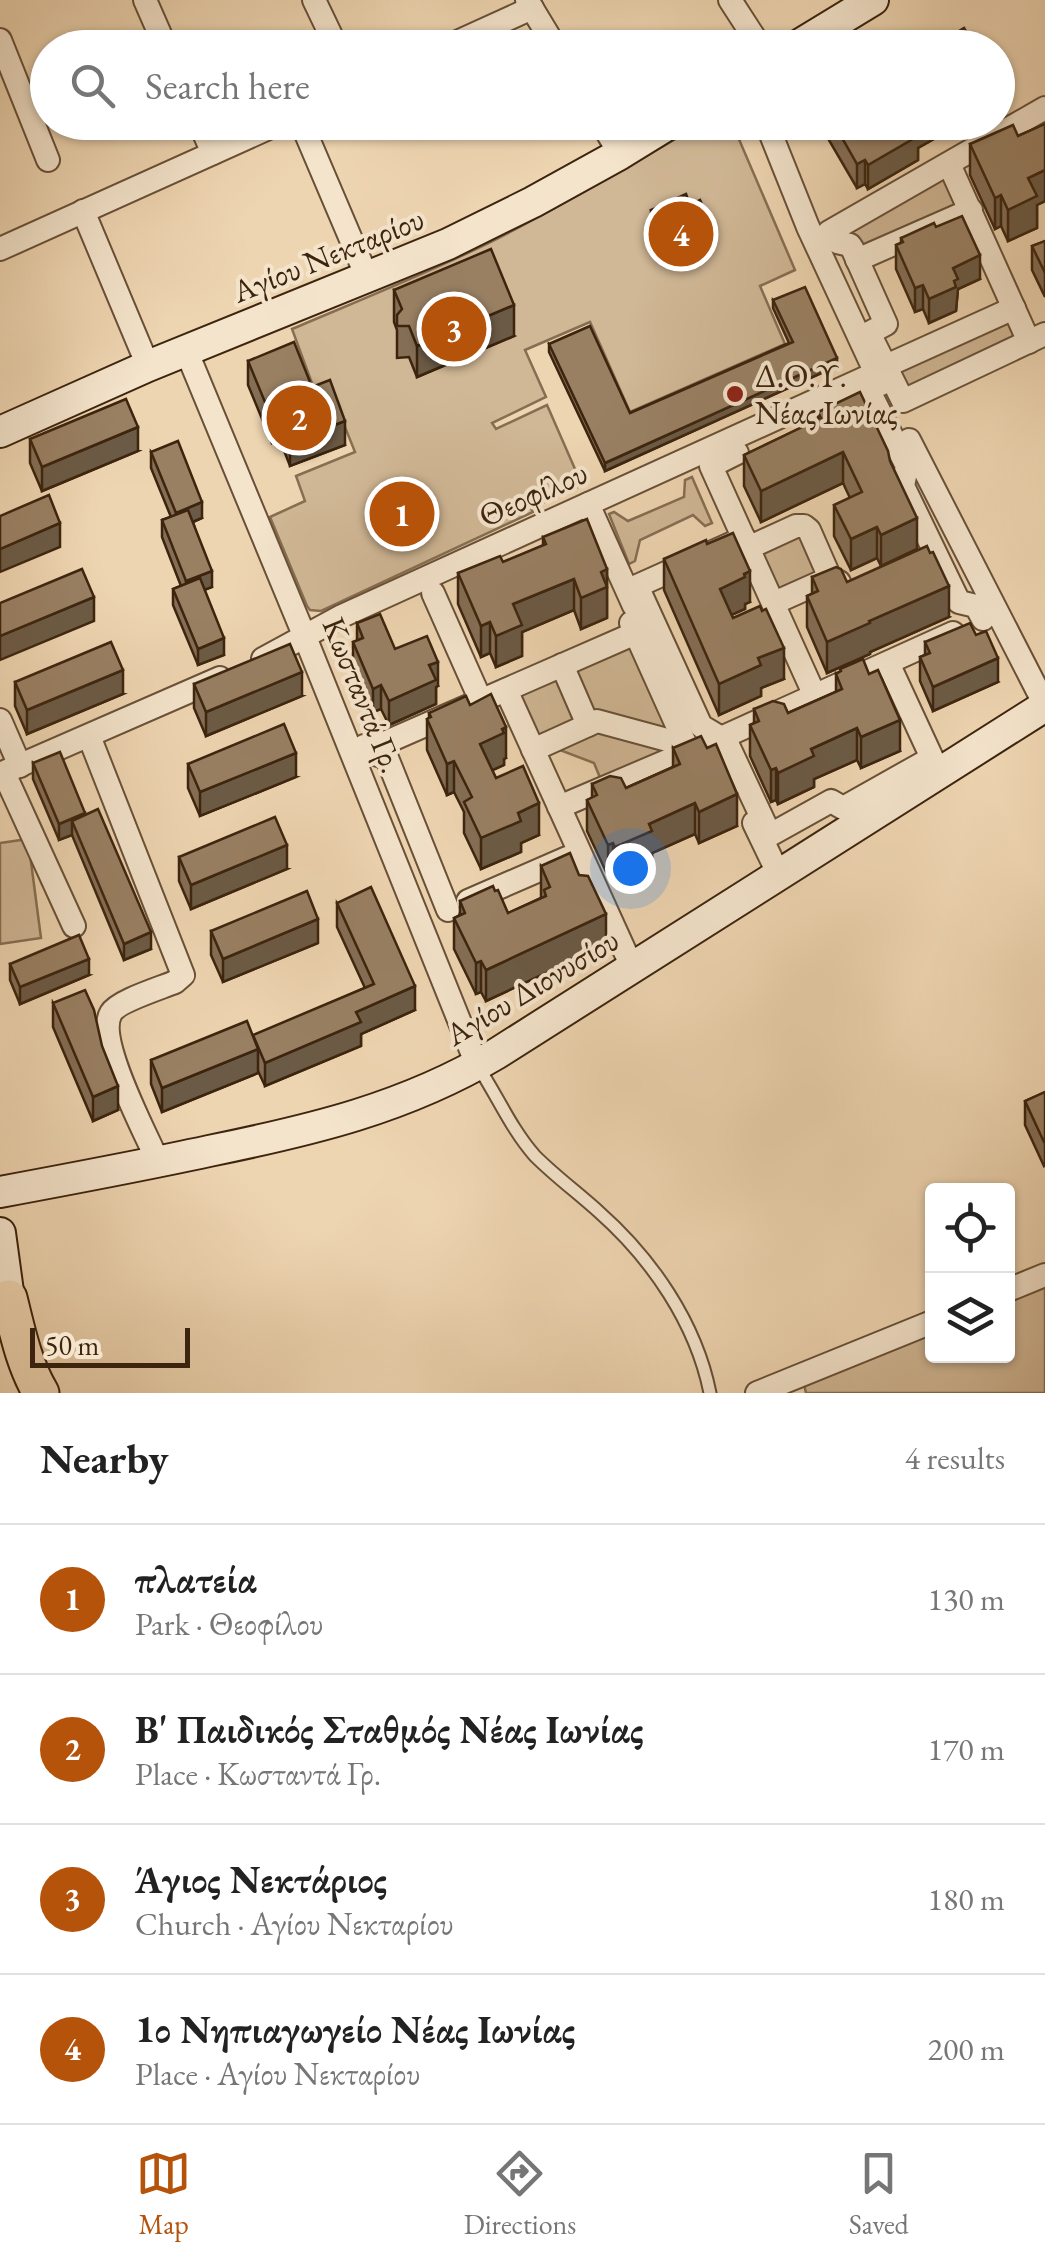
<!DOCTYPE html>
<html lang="en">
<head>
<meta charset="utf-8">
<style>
	:root { --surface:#fff; --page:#f2f2f2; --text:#222; --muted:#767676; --line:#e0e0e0; --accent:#b45309 }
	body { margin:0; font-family:"EB Garamond",serif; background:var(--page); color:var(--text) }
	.controls { position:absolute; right:30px; bottom:30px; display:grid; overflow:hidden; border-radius:10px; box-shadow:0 2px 8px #0004 }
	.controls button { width:90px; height:90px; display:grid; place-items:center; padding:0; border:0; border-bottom:2px solid var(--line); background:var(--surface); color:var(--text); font:50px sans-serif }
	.scale { position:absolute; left:30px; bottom:25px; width:160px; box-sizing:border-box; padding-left:10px; border:5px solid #3c240e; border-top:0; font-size:28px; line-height:35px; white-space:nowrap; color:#3c240e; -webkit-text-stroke:8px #f4e4cc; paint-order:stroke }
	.you { position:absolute; left:630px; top:868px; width:35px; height:35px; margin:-25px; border:8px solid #fff; border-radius:50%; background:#1a73e8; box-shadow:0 0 0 15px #1a73e833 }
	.badge { display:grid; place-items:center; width:65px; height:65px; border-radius:50%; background:var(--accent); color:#fff; font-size:32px; font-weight:700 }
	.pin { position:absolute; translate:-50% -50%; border:5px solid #fff; box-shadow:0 2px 10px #0006 }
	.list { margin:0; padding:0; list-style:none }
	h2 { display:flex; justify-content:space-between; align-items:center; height:130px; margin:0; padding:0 40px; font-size:42px }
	h2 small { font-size:32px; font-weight:400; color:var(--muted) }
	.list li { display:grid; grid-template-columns:65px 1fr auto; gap:30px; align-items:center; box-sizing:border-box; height:150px; padding:0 40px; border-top:2px solid var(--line) }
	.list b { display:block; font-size:38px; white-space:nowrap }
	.list p { margin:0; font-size:32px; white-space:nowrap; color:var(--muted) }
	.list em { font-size:32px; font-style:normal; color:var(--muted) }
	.icon { flex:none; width:55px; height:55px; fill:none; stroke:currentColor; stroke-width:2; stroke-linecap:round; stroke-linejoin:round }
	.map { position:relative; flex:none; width:1045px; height:1393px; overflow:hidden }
	.search { position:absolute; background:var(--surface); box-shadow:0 2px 8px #0004; left:30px; right:30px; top:30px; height:110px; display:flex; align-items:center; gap:25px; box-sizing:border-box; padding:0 35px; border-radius:55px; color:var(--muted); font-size:38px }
	.sheet { height:730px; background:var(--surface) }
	nav { display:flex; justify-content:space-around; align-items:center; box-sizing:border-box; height:140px; border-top:2px solid var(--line); background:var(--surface); font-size:28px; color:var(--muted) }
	nav a { display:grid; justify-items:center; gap:5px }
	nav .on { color:var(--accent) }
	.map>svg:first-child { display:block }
	.green { fill:#d0b795; stroke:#866e52; stroke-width:2.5 }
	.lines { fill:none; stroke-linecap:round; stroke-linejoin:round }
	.lane-casing { stroke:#685037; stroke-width:15 }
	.street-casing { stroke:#685037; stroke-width:26 }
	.secondary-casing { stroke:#3c240e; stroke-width:34 }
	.primary-casing { stroke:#3c240e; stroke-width:39 }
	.lane { stroke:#f4e4cc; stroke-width:11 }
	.street { stroke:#f4e4cc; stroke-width:22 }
	.secondary { stroke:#f4e4cc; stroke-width:30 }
	.primary { stroke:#eed5b1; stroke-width:35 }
	.wall { fill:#846e55; stroke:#3c240e; stroke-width:2.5 }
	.shaded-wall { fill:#6b5a45; stroke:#3c240e; stroke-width:2.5 }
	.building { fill:#998063; stroke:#3c240e; stroke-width:2.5 }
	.poi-dot { fill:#8f2418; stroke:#f4e4cc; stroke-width:4 }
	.labels { text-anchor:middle; stroke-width:8; stroke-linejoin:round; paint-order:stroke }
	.street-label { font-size:32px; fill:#3c240e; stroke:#f4e4cc }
	.poi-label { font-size:32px; fill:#3c240e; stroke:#f4e4cc; text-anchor:start }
</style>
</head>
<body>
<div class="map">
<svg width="1045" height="1393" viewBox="0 0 1045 1393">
	<rect width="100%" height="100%" fill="#eed5b1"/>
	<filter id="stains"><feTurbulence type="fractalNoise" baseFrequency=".002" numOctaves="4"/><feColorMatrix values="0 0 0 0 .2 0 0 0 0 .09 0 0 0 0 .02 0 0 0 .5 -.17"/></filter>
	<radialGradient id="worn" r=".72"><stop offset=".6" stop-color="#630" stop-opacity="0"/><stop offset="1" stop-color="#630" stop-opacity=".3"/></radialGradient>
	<g class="green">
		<path d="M703,123H732L795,270L760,286L785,344L630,412L590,322L525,350L546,397L492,423L496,429L547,405L582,485L531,508L533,512L321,611L310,610L307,606L270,517L305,501L296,476L355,452L331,392L317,397L292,329C358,301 425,274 489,243C562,206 632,164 703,123Z"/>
		<path d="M943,174L958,208L858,252L840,239Z"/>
		<path d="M1009,319L1016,336L902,390L894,373Z"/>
		<path d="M692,477L712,523L705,526L693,515L640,540L635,561L629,564L609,514L614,512L628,521L684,497L685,480Z"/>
		<path d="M803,529L824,576L776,598L754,551Z"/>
		<path d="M635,643L677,736L592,713L574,671Z"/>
		<path d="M558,677L578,723L535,741L515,697Z"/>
		<path d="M597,731L673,750L601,780L594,763L557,749Z"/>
		<path d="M28,839L41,938L0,944V843Z"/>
		<path d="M1045,1277V1393H806L803,1380L932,1325V1356H1008V1293Z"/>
	</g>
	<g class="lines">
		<defs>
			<path id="lane" d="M477,1065C497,1095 511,1129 535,1156C555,1176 578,1193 599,1212C652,1259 696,1323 710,1393"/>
			<g id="street">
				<path d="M145,0L166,48"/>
				<path d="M314,0L337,48"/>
				<path d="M527,0L556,48"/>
				<path d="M730,0L761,48"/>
				<path d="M0,40L48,160"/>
				<path d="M444,48L532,8"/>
				<path d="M1045,108L829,232L837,242L850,245L852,248L886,324L869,333L903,401L1045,334"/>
				<path d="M199,122L213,153"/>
				<path d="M301,122L367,277"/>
				<path d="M601,122L620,154"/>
				<path d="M766,122L808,227L881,384"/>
				<path d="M949,164L1029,342"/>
				<path d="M83,211L148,366"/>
				<path d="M0,249L282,122"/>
				<path d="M857,260L971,210"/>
				<path d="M186,350L309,647L477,1065"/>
				<path d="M886,366L1014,308"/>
				<path d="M843,403L869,391L907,466L903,486L959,602L976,606L983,619"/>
				<path d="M909,440L1045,705"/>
				<path d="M737,453L711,466L815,696"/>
				<path d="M588,504L634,606"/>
				<path d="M744,538L637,586L701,726L726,741L770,835L831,801L843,808L932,758L888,663"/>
				<path d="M748,548L796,526H804L809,530L830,578"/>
				<path d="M433,593L481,701"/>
				<path d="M774,603L830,578L839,582"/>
				<path d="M631,623L689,752"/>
				<path d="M263,659L342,616L876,373"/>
				<path d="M562,665L588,725"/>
				<path d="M506,690L632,967"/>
				<path d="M0,720L20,766"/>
				<path d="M89,736L183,975L175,982C161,988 118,1001 111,1013C95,1040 146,1133 158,1162"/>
				<path d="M364,746L366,751L387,758L448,910"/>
				<path d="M533,750L597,721L682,744L687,753"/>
				<path d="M366,751L654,625"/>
				<path d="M4,773L74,926"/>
				<path d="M0,774L220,678"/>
				<path d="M559,807L721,738L953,633"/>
				<path d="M754,823L779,875"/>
				<path d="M468,901L567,858"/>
				<path d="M1008,1290L1045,1275"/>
				<path d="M757,1393L932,1322"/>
			</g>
			<g id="secondary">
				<path d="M794,48L873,0"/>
				<path d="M0,432L148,366L448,244L533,202L620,154L672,122"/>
				<path d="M0,1192C70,1179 140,1166 209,1151C312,1130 405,1108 496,1054L1045,706"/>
				<path d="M0,1233L12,1321"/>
			</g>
			<path id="primary" d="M9,1298C17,1330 24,1365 41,1393"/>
		</defs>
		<use href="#lane" class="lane-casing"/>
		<use href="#street" class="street-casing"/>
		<use href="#secondary" class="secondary-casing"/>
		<use href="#primary" class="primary-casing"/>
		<use href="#lane" class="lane"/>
		<use href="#street" class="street"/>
		<use href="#secondary" class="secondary"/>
		<use href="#primary" class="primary"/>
	</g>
	<g class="wall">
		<path d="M823,122H964L918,148V160L868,189L865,184L857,188L823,130Z"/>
		<path d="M1045,124V201L1037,205V228L1008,241L1001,226L995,229L970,175V144L1018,136Z"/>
		<path d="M690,205L712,242L667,262L651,226V210Z"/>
		<path d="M936,227L980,279L958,289L956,311L929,323L923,309L915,312L896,269V245L901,243V238Z"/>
		<path d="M1045,241V297L1032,270V246Z"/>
		<path d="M394,290L514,336L417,377L409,357L397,358V330L394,322Z"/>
		<path d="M773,300L837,366L605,471L549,352V344L630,413L789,343L773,308Z"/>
		<path d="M248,361L312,387L345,445L290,466L280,440L272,443L248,385Z"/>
		<path d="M818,412L890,461L917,549L881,566L877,558L851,570L834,536V505L850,498L843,483L761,522L744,486V455L818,420Z"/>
		<path d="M30,439L138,451L42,491L30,463Z"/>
		<path d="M151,452L202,518L193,522L212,587L204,590L224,655L198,665L173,605V589L181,586L162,537V520L171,517L151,468Z"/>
		<path d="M543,537L607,569V618L581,629L574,610L522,632V656L496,667L490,653L481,657L458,604V573L503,562L543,546Z"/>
		<path d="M707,544L750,602L745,604V609L731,615L733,618L784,679L761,688V696L719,715L664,590V559Z"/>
		<path d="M812,577L847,582L949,617L870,652V654L827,673L807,627V596L812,594Z"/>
		<path d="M357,623L395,649L438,686L436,687V704L389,725L381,709L373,712L353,666V642L357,641Z"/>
		<path d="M925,642L998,682L933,711L920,681V657L925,655Z"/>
		<path d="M836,674L900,751L861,768L857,760L814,779V787L778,804L776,800L771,802L750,756V725L754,723V709L788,713L836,692Z"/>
		<path d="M15,682L123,694L27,734L15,706Z"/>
		<path d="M194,684L302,696L206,736L194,708Z"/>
		<path d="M470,705L506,758L504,759V765L492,770L496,778L539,835L521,843V852L481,869L464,833V812L454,792L447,795L427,750V719L429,718V713Z"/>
		<path d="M673,748L737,826L699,843L695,834L652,853V862L615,879L613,874L608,876L587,831V800L592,798V784L626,788L673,767Z"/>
		<path d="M33,763L85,815L151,949L124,960L72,835L59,840L33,779Z"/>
		<path d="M188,764L296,777L200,816L188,788Z"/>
		<path d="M179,857L287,869L191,909L179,881Z"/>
		<path d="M541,866L606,945L486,1001L481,992L476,994L454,949V918L460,915V901L508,913L541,898Z"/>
		<path d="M337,903L415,1010L361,1034V1046L265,1086L258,1071V1073L162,1112L151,1084V1060L253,1036L365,988L337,927Z"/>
		<path d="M211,931L318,943L223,982L211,955Z"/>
		<path d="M10,964L89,975L20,1004L10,980Z"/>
		<path d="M53,1003L118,1110L93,1121L53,1027Z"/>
		<path d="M1045,1092V1165L1044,1166L1025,1125V1101Z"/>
	</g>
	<g class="shaded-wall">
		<path d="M922,122H964L918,148V160L868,189V165L913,127Z"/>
		<path d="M865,160V184L857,188V164Z"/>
		<path d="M1045,170V201L1037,205V228L1008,241V210L1028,178Z"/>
		<path d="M1001,195V226L995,229V198Z"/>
		<path d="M712,225V242L667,262V245Z"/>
		<path d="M980,255V279L958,289L956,311L929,323V299L953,268Z"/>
		<path d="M923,285V309L915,312V288Z"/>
		<path d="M514,305V336L417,377V346Z"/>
		<path d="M837,358V366L605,471V463Z"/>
		<path d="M280,416V440L272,443V419Z"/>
		<path d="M345,421V445L290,466V442Z"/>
		<path d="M138,427V451L42,491V467Z"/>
		<path d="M843,452V483L761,522V491Z"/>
		<path d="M202,502V518L176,529V513Z"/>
		<path d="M917,518V549L881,566V535Z"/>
		<path d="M60,523V547L0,572V549Z"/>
		<path d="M877,527V558L851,570V539Z"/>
		<path d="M607,569V618L581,629V598L601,572Z"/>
		<path d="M212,571V587L186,597V581Z"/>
		<path d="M750,571V602L745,604V609L720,620V589Z"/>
		<path d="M574,579V610L522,632V656L496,667V636L513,604Z"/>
		<path d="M949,586V617L870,652V654L827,673V642L869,621Z"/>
		<path d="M94,597V621L0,660V636Z"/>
		<path d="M490,622V653L481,657V626Z"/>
		<path d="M224,638V655L198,665V649Z"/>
		<path d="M784,648V679L761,688V696L719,715V684L758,658Z"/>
		<path d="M998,658V682L933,711V687Z"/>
		<path d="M438,662V686L436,687V704L389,725V701L429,665Z"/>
		<path d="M123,670V694L27,734V710Z"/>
		<path d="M302,672V696L206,736V712Z"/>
		<path d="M381,685V709L373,712V689Z"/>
		<path d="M900,720V751L861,768V737Z"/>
		<path d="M506,727V758L504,759V765L480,776V744Z"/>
		<path d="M857,728V760L814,779V787L778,804V773L811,749Z"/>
		<path d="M296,753V777L200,816V792Z"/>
		<path d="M454,761V792L447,795V764Z"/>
		<path d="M776,768V800L771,802V770Z"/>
		<path d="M737,794V826L699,843V812Z"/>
		<path d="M539,803V835L521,843V852L481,869V838L518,813Z"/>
		<path d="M695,803V834L652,853V862L615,879V847L649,824Z"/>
		<path d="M85,813V829L72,821V835L59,840V824Z"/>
		<path d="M613,843V874L608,876V845Z"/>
		<path d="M287,845V869L191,909V885Z"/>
		<path d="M606,914V945L486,1001V970Z"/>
		<path d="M318,919V943L223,982V959Z"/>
		<path d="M151,932V949L124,960V944Z"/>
		<path d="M89,959V975L20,1004V987Z"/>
		<path d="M481,961V992L476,994V963Z"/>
		<path d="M415,986V1010L361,1034V1046L265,1086V1063L356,1012Z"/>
		<path d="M258,1049V1073L162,1112V1088Z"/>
		<path d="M118,1086V1110L93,1121V1097Z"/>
	</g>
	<g class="building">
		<path d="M964,28L976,48H931Z"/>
		<path d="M833,122H922L913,127L918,136L868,165L865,160L857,164Z"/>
		<path d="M1045,124V170L1028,178L1037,196L1008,210L1001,195L995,198L970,144L1013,125L1018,136Z"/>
		<path d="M686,194L690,205L700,200L712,225L667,245L651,210Z"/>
		<path d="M962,216L980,255L953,268L958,279L954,281L956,287L929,299L923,285L915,288L896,245L903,242L901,238L934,223L936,227Z"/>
		<path d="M1045,241V273L1032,246Z"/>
		<path d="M491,249L514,305L417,346L409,326H397V315L402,309L394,290Z"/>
		<path d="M805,287L837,358L605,463L549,344L590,326L630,413L793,342L773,300Z"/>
		<path d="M294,342L312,387L330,380L345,421L290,442L280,416L272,419L248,361Z"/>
		<path d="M860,392L888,451L890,461L917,518L881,535L877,527L851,539L834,505L862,492L843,452L761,491L744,455L821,418L818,412Z"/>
		<path d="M126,399L138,427L42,467L30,439Z"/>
		<path d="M178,441L202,502L176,513L151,452Z"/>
		<path d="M49,495L60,523L0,549V516Z"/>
		<path d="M188,510L212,571L186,581L162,520Z"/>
		<path d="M587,519L607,569L601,572L607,587L581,598L574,579L513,604L522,625L496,636L490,622L481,626L458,573L500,556L503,562L546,544L543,537Z"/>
		<path d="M733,533L750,571L744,574L745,577L720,589L733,618L760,606L762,611L766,609L784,648L758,658L761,665L719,684L664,559L706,540L707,544Z"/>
		<path d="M927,546L930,553L933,552L949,586L869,621L870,623L827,642L807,596L818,591L812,577L836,567L841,569L847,582Z"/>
		<path d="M82,569L94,597L0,636V603Z"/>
		<path d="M200,578L224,638L198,649L173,589Z"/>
		<path d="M380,614L395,649L427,636L438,662L429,665L436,680L389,701L381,685L373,689L353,642L363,638L357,623Z"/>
		<path d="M970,623L976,635L986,631L998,658L933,687L920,657L930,653L925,642Z"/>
		<path d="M111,642L123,670L27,710L15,682Z"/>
		<path d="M290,644L302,672L206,712L194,684Z"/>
		<path d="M863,659L869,674L878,670L900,720L861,737L857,728L811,749L814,756L778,773L776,768L771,770L750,725L759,721L754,709L773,701L784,704L788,713L842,689L836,674L841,671L840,669Z"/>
		<path d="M491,694L506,727L502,729L504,733L480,744L496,778L523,766L539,803L518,813L521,821L481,838L464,802L472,797L454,761L447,764L427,719L431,717L429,713L466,696L470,705Z"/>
		<path d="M284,724L296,753L200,792L188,764Z"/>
		<path d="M701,736L707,748L716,744L737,794L699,812L695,803L649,824L652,831L615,847L613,843L608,845L587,800L597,795L592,784L610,776L621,778L626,788L680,764L673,748Z"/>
		<path d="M60,752L85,813L59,824L33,763Z"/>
		<path d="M98,809L151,932L124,944L72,821Z"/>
		<path d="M275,817L287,845L191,885L179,857Z"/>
		<path d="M570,853L579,875L588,876L606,914L486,970L481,961L476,963L454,918L465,913L460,901L493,886L495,891L498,890L508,913L546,896L544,890L550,887L541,866Z"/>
		<path d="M371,887L415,986L356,1012L361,1022L265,1063L253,1035L374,984L337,903Z"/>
		<path d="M307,891L318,919L223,959L211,931Z"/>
		<path d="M79,935L89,959L20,987L10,964Z"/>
		<path d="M85,990L94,1010L102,1046L118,1086L93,1097L53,1003Z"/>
		<path d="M247,1021L258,1049L162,1088L151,1060Z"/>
		<path d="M1045,1092V1142H1044L1025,1101Z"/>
	</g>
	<circle class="poi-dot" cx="735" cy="394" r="10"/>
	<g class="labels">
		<g class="street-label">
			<text transform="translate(328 255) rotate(-22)" y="11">Αγίου Νεκταρίου</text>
			<text transform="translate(533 494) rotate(-24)" y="11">Θεοφίλου</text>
			<text transform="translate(363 695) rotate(68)" y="11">Κωσταντά Γρ.</text>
			<text transform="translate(532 987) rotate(-31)" y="11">Αγίου Διονυσίου</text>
		</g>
		<g class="poi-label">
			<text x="755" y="387">Δ.Ο.Υ.<tspan x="755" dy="37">Νέας Ιωνίας</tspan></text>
		</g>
	</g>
	<rect width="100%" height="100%" filter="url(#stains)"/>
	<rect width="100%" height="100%" fill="url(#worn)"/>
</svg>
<div class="controls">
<button><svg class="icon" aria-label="locate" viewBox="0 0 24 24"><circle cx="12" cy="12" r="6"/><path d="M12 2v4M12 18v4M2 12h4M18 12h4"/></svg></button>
<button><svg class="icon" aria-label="layers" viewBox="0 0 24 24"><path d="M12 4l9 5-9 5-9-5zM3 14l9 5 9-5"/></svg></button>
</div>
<div class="scale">50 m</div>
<div class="you"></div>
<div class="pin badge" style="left:402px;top:514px">1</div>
<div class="pin badge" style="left:299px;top:418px">2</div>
<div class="pin badge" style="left:454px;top:329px">3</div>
<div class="pin badge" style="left:681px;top:234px">4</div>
<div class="search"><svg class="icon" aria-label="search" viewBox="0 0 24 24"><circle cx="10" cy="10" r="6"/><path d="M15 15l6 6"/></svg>Search here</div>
</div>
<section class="sheet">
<h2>Nearby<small>4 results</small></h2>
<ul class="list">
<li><span class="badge">1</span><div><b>πλατεία</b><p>Park · Θεοφίλου</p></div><em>130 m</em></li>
<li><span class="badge">2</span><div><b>Β' Παιδικός Σταθμός Νέας Ιωνίας</b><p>Place · Κωσταντά Γρ.</p></div><em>170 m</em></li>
<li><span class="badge">3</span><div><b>Άγιος Νεκτάριος</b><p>Church · Αγίου Νεκταρίου</p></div><em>180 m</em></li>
<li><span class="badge">4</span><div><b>1ο Νηπιαγωγείο Νέας Ιωνίας</b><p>Place · Αγίου Νεκταρίου</p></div><em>200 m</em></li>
</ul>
</section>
<nav>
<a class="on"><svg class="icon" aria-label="map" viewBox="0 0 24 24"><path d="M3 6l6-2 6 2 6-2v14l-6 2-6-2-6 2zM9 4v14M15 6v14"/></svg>Map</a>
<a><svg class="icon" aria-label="directions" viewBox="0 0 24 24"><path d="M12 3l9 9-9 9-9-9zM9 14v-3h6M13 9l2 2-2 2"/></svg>Directions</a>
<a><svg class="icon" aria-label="saved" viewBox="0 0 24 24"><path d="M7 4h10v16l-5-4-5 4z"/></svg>Saved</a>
</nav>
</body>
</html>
